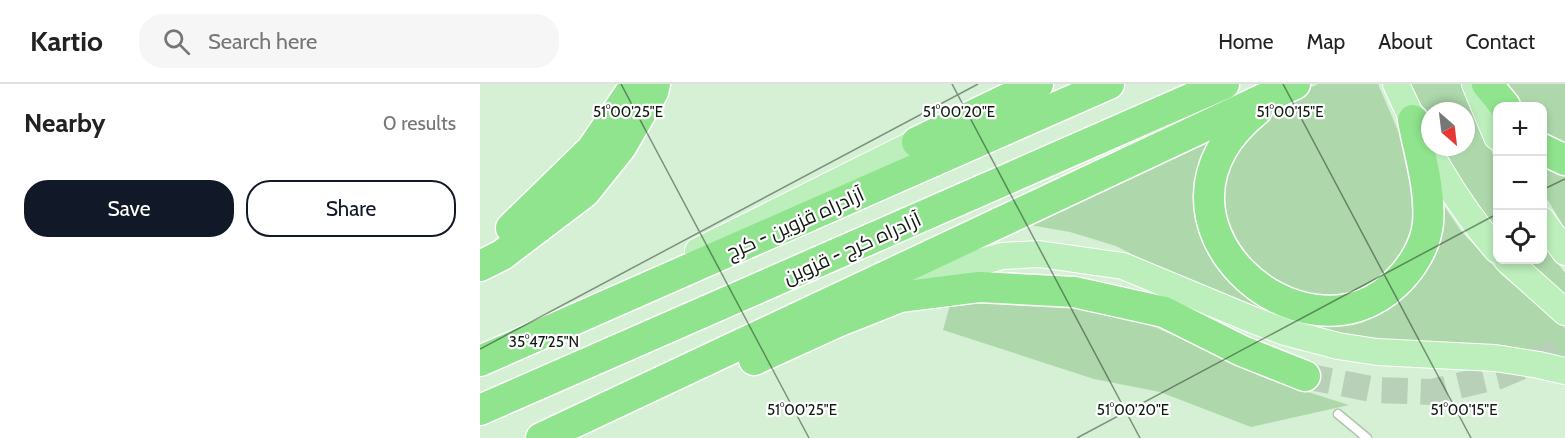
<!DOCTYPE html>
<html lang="en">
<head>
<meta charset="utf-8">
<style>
	:root { --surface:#fff; --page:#f6f6f6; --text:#222; --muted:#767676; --line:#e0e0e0; --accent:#111827 }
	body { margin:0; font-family:Cabin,Cairo,sans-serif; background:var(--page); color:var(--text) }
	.controls { position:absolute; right:18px; top:18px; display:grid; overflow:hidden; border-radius:12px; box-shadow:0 3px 9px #0003 }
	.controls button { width:54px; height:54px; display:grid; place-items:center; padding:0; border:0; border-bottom:2px solid var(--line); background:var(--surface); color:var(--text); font:30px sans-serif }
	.compass { position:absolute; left:941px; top:18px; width:54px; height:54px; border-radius:50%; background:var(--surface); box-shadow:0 3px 9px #0003; rotate:152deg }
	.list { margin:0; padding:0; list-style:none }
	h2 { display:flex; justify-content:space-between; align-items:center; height:78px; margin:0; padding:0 24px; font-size:26px }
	h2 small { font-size:20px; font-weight:400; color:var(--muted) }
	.actions { display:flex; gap:12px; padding:18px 24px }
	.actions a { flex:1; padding:14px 0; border:2px solid var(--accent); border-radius:24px; text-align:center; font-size:21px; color:var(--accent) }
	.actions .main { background:var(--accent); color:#fff }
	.icon { flex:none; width:33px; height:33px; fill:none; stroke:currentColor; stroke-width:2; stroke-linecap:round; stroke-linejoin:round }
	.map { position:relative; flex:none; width:1085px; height:354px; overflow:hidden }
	header { display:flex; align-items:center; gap:36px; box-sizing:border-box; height:84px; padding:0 30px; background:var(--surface); border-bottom:2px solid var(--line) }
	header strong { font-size:28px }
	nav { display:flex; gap:33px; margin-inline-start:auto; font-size:21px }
	.search { width:420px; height:54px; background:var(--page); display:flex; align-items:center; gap:15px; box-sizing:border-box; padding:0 21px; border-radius:24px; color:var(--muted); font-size:22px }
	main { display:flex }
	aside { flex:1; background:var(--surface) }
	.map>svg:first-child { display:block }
	.green { fill:#aed8ab }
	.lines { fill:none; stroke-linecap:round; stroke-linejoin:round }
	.primary-tunnel { stroke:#b8d0b8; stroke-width:26; stroke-dasharray:26 13; stroke-linecap:butt }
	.lane-casing { stroke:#aec6ac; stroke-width:11 }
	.primary-casing { stroke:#fff; stroke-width:28 }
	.highway-casing { stroke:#fff; stroke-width:33 }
	.lane { stroke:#fff; stroke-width:8 }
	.primary { stroke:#bcefbb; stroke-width:26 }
	.highway { stroke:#90e48e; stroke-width:30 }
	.ticks { fill:none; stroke:#111a11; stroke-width:1.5; stroke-opacity:0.45 }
	.labels { text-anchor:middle; stroke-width:4.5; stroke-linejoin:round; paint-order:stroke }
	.street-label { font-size:20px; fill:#111a11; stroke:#fff }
	.ticks-label { font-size:15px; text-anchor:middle; fill:#111a11; stroke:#fff; stroke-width:4.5; stroke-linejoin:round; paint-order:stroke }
</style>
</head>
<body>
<header>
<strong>Kartio</strong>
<div class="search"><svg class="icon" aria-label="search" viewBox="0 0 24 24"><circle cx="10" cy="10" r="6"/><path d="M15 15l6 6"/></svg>Search here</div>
<nav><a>Home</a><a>Map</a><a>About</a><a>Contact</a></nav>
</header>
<main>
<aside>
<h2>Nearby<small>0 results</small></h2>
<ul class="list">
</ul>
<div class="actions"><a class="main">Save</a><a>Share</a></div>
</aside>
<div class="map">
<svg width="1085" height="354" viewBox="0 0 1085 354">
	<rect width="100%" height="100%" fill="#d6f0d5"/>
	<g class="green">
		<path d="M838,0H898L932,79L938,126L925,173L886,209L815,212L751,162L738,100L752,61L800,19Z"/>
		<path d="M931,0H982L1017,80V146L991,112L962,63H986V27H950V39Z"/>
		<path d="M1024,0H1085V68L1063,55L1062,22H1036Z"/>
		<path d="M737,53L739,178L883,231L958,113L981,147L1022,191L1085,244V276L1023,261L863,253L818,243L708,199L636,162L590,148L550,141L509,147Z"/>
		<path d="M1062,77L1085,85V145L1063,108Z"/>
		<path d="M1063,160L1085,189V212L1045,176H1062Z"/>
		<path d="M471,217L582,221L654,234L812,303L869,321L771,343L680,308L614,295L463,246Z"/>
	</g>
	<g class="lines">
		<path class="primary-tunnel" d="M825,292L897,306L952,308L1019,292L1085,264"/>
		<defs>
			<path id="lane" d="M858,330L887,354"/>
			<g id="primary">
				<path d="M916,0C943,60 974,117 1017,166"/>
				<path d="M995,0L1017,53"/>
				<path d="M1062,136L1085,168"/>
				<path d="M218,167L437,58L453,48"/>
				<path d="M1027,176L1085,228"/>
				<path d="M400,206L522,172L559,170L643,182L773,236L805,248L858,262L897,268L1015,274L1059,281L1085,287"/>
			</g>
			<g id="highway">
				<path d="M1007,0L1025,22"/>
				<path d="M777,26C643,134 822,291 916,199C932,184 946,161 948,139C951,105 939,69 933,36"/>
				<path d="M437,58L558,0"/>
				<path d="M1062,65L1085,76"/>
				<path d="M31,144L112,65L156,0"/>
				<path d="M0,182L22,171L105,108L141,63L173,8L175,0"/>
				<path d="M274,276L357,238L420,213L499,203L594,208L684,228L762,267L825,292"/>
				<path d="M0,277L629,0"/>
				<path d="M0,326L744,0"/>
				<path d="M61,354L815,0"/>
			</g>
		</defs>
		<use href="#lane" class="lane-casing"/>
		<use href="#primary" class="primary-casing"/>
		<use href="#highway" class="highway-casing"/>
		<use href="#lane" class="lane"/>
		<use href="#primary" class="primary"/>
		<use href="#highway" class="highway"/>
	</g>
	<path class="ticks" d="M141,0L329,354M472,0L660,354M803,0L991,354M1062,106L1085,95M0,265L498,0M597,354L1017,130"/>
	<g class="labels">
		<g class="street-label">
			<text transform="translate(315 139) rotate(-24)" y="7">آزادراه قزوین - کرج</text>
			<text transform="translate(372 164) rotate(-24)" y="7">آزادراه کرج - قزوین</text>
		</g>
	</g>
	<g class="ticks-label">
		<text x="479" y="33">51°00'20"E</text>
		<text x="810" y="33">51°00'15"E</text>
		<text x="148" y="33">51°00'25"E</text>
		<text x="64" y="263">35°47'25"N</text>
		<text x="322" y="331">51°00'25"E</text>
		<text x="653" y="331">51°00'20"E</text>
		<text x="984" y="331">51°00'15"E</text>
	</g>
</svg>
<div class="controls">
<button>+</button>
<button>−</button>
<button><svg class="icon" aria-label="locate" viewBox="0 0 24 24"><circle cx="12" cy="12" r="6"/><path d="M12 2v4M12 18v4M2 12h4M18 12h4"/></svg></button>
</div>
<svg class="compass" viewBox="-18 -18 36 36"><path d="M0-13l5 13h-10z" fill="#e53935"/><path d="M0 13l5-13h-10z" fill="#767676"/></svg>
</div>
</main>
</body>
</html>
